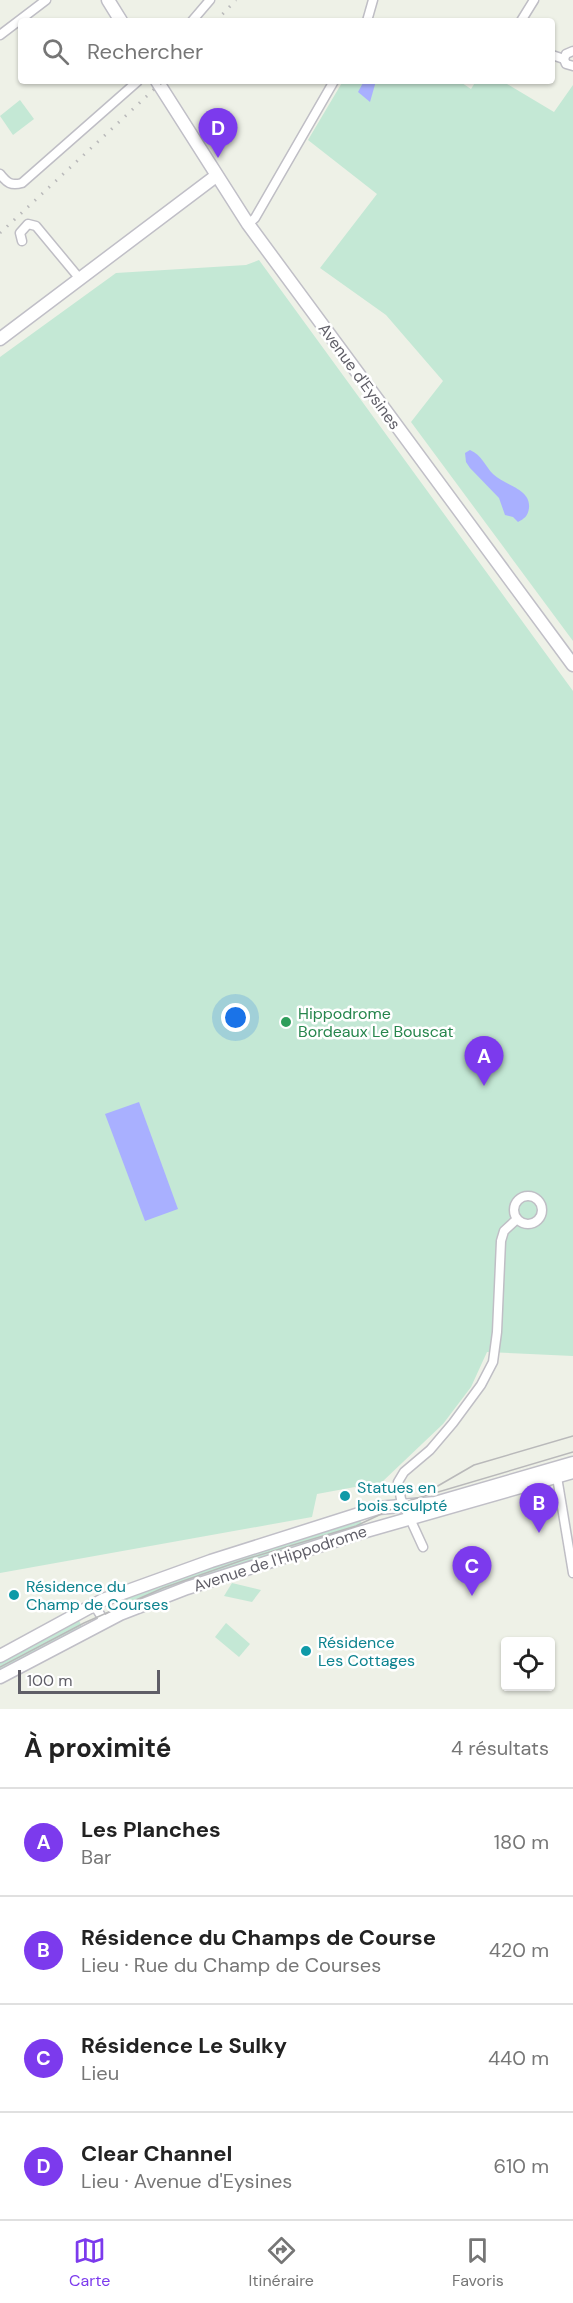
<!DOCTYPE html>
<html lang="fr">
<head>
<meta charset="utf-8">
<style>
	:root { --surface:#fff; --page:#f6f6f6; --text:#222; --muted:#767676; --line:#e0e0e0; --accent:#7c3aed }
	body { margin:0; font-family:"DM Sans",sans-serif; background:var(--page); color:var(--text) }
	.controls { position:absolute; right:18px; bottom:18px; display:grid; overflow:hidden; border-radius:6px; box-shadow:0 2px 4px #0004 }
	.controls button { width:54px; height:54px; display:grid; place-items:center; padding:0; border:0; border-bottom:2px solid var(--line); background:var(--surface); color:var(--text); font:30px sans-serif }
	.scale { position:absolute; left:18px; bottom:15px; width:142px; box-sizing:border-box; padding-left:6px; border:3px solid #5f5e67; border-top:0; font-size:16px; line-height:21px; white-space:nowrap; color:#5f5e67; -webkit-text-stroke:4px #fff; paint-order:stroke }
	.you { position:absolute; left:236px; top:1018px; width:21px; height:21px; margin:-15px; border:4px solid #fff; border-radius:50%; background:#1a73e8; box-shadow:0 0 0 9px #1a73e833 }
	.badge { display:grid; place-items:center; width:39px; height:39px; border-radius:50%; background:var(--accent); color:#fff; font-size:20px; font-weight:700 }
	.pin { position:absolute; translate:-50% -50px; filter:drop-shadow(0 2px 3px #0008) }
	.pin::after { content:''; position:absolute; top:32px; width:21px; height:18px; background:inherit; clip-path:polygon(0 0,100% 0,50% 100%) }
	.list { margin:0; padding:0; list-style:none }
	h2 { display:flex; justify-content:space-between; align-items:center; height:78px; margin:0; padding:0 24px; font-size:26px }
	h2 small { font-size:20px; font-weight:400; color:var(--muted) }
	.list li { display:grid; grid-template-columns:39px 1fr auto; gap:18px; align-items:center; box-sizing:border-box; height:108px; padding:0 24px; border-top:2px solid var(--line) }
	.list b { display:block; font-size:22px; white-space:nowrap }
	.list p { margin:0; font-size:20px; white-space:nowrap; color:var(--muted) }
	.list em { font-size:20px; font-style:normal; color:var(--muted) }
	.icon { flex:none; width:33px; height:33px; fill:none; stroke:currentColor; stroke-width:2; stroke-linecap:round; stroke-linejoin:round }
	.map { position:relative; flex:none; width:573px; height:1709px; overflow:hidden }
	.search { position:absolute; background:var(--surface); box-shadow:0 2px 4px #0004; left:18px; right:18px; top:18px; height:66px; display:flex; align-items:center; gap:15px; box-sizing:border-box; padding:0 21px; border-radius:6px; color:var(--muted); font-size:22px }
	.sheet { height:510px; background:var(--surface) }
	nav { display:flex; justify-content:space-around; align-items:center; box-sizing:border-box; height:84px; border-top:2px solid var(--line); background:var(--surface); font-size:16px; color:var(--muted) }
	nav a { display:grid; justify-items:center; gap:3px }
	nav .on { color:var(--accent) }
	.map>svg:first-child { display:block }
	.green { fill:#c4e8d5 }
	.water { fill:#a9b0ff }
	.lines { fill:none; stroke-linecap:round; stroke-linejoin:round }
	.street-casing { stroke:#bfbec5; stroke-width:11 }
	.secondary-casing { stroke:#c0bfc7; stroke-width:15 }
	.street { stroke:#fff; stroke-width:8 }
	.secondary { stroke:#fff; stroke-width:12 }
	.tram { stroke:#b9b9ba; stroke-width:1.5 }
	.rail { stroke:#b9b9ba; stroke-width:3; stroke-dasharray:1.5 8; stroke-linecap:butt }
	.leisure-dot { fill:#2e9e5b; stroke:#fff; stroke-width:2 }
	.culture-dot { fill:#0f9aa8; stroke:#fff; stroke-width:2 }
	.labels { text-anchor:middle; stroke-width:5; stroke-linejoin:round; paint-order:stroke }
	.street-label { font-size:16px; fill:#5f5e67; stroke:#fff }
	.leisure-label { font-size:16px; fill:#27864d; stroke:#fff; text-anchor:start }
	.culture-label { font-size:16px; fill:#0d838f; stroke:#fff; text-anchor:start }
</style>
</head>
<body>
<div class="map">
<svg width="573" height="1709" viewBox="0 0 573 1709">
	<rect width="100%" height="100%" fill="#eef1e7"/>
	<g class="green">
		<path d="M343,81H459L471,89L476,81H502L554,112L573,85V641L411,422L443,381L386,315L320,268L377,194L308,140Z"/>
		<path d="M20,100L34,119L13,135L0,116Z"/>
		<path d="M259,260L573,691V1356L487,1352L471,1387L443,1424L382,1482L317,1494L312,1517L0,1573V357L116,273L246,265Z"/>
		<path d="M359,1518L363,1526C282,1554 200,1574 121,1608L117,1599L150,1586Z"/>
		<path d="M232,1583L261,1590L252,1602L224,1596Z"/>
		<path d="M78,1618L82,1627L0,1670V1659Z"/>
		<path d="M226,1623L250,1644L239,1657L215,1637Z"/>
	</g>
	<g class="water">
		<path d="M364,81H376L370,102L358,92Z"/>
		<path d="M470,450C482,455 485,466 493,474C505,486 531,488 529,508C528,516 524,519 518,522L513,517L505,515L499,498L470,468L466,462L465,453Z"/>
		<path d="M139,1102L178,1209L145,1221L105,1114Z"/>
	</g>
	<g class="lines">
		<defs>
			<g id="street">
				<path d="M192,21L210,0"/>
				<path d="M367,21L373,0"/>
				<path d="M521,21L534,0"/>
				<path d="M0,35L46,0"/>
				<path d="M573,51L566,54L564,59L566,64L573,66"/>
				<path d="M552,55L564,59"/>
				<path d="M0,174C7,183 11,186 22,183L138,81"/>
				<path d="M248,224L255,218L334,81"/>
				<path d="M22,241L20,233L28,224L36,226L80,279"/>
				<circle cx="528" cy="1210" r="14"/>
				<path d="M557,1477L573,1573"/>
				<path d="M423,1547L401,1499L398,1482L404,1472L430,1450L453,1423L481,1385L493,1362L497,1332L501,1241L504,1231L517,1219"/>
				<path d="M94,1605L105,1622"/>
			</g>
			<g id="secondary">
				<path d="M108,0L121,21"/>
				<path d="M157,81L248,224L573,665"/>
				<path d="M0,339L216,176"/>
				<path d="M0,1656L103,1600L211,1561L378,1508L435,1503L573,1463"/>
				<path d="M0,1677L120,1614L187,1588L359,1533L573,1472"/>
			</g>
		</defs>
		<use href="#street" class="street-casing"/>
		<use href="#secondary" class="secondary-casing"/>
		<use href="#street" class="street"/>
		<use href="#secondary" class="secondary"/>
		<g class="tram">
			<path d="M436,1487L474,1465L573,1436"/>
			<path d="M0,1667L84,1623L163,1588L243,1560L356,1526L411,1500L573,1452"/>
		</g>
		<g class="rail">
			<path d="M216,21L236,0"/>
			<path d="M0,233L163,81"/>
		</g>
	</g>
	<circle class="leisure-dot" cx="286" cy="1022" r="6"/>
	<g class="culture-dot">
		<circle cx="345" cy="1496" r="6"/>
		<circle cx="14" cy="1595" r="6"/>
		<circle cx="306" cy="1651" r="6"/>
	</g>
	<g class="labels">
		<g class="street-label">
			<text transform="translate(360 376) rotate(54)" y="6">Avenue d'Eysines</text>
			<text transform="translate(280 1558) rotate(-18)" y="6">Avenue de l'Hippodrome</text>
		</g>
		<g class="leisure-label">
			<text x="298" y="1019">Hippodrome<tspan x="298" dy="18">Bordeaux Le Bouscat</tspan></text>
		</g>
		<g class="culture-label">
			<text x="357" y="1493">Statues en<tspan x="357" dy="18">bois sculpté</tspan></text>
			<text x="26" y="1592">Résidence du<tspan x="26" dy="18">Champ de Courses</tspan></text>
			<text x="318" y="1648">Résidence<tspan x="318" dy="18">Les Cottages</tspan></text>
		</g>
	</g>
</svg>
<div class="controls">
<button><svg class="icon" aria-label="locate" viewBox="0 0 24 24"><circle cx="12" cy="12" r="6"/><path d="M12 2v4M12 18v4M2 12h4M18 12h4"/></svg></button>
</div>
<div class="scale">100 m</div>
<div class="you"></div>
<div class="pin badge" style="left:484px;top:1086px">A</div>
<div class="pin badge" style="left:539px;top:1533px">B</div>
<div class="pin badge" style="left:472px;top:1596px">C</div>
<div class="pin badge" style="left:218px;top:158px">D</div>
<div class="search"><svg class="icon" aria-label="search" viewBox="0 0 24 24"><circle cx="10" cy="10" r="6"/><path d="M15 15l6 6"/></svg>Rechercher</div>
</div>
<section class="sheet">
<h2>À proximité<small>4 résultats</small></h2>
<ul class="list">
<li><span class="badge">A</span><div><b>Les Planches</b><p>Bar</p></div><em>180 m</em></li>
<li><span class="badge">B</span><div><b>Résidence du Champs de Course</b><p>Lieu · Rue du Champ de Courses</p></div><em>420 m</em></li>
<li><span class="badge">C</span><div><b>Résidence Le Sulky</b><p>Lieu</p></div><em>440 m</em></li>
<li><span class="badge">D</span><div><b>Clear Channel</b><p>Lieu · Avenue d'Eysines</p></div><em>610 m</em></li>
</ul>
</section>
<nav>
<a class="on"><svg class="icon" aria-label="map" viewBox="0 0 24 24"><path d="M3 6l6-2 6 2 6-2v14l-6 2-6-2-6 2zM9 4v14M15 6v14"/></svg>Carte</a>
<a><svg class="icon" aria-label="directions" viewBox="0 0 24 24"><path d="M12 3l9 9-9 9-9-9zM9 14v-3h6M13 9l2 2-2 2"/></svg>Itinéraire</a>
<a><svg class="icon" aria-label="saved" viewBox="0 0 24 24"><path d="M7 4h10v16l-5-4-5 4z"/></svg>Favoris</a>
</nav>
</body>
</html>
